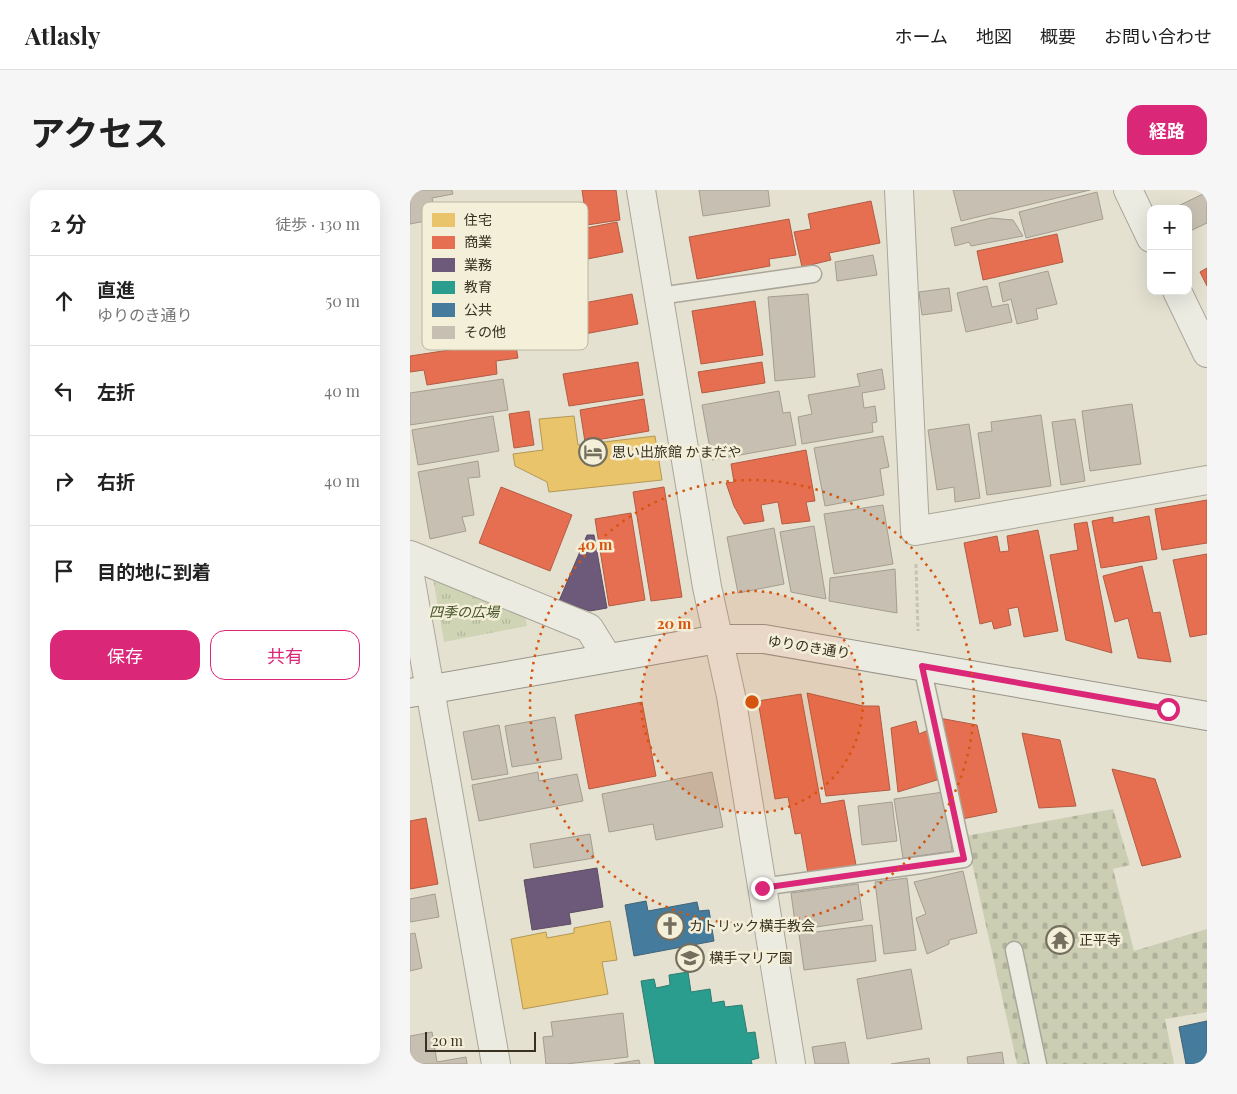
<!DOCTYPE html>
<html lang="ja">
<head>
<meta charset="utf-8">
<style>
	:root { --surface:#fff; --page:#f6f6f6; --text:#222; --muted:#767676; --line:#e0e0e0; --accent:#db2777 }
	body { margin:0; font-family:"Playfair Display","Noto Sans JP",serif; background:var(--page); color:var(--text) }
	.controls { position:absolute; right:15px; top:15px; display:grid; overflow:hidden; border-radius:10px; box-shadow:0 5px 20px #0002 }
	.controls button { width:45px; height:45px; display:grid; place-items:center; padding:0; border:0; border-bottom:1px solid var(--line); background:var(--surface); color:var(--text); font:25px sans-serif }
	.scale { position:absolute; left:15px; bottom:12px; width:111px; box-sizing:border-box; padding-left:5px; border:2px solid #383021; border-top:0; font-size:14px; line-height:18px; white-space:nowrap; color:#383021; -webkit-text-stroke:4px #f4efd8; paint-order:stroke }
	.stop { position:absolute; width:15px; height:15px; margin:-11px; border:4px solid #db2777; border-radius:50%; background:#fff }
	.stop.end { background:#db2777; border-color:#fff; box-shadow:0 1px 5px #0008 }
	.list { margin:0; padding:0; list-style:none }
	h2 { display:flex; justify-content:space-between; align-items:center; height:65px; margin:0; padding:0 20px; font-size:21px }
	h2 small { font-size:16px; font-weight:400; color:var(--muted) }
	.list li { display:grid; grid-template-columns:32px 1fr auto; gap:15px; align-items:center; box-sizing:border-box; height:90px; padding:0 20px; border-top:1px solid var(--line) }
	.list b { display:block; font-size:19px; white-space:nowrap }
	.list p { margin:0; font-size:16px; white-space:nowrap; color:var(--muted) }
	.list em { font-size:16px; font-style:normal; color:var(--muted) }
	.actions { display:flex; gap:10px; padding:15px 20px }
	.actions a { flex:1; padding:11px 0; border:1px solid var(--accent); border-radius:15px; text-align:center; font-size:18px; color:var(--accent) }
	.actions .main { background:var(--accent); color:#fff }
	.icon { flex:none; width:28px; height:28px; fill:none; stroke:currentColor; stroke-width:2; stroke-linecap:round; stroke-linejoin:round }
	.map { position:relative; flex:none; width:797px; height:874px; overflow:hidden; border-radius:15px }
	header { display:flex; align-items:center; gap:30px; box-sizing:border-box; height:70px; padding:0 25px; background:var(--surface); border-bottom:1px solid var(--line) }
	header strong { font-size:24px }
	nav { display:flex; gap:28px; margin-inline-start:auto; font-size:18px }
	.intro { display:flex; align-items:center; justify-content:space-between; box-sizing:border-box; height:120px; padding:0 30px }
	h1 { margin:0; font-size:35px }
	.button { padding:12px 22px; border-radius:15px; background:var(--accent); color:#fff; font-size:18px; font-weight:700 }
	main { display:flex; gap:30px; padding:0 30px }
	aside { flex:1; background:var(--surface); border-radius:15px; box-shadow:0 5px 20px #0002 }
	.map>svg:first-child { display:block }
	.cemetery { fill:url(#cemetery-stones) }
	.park { fill:url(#park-tufts) }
	.homes { fill:#e9c46a; stroke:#b49854 }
	.shops { fill:#e76f51; stroke:#b25c43 }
	.offices { fill:#6d597a; stroke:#5d4d5f }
	.schools { fill:#2a9d8f; stroke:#2e7c6e }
	.public { fill:#457b9d; stroke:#416478 }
	.building { fill:#c7c0b2; stroke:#a49d90 }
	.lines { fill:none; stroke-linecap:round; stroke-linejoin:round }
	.lane-casing { stroke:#aaa699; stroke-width:19 }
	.street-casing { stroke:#aaa699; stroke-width:30 }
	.secondary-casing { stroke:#99958a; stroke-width:30 }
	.path { stroke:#c5c2b8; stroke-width:3; stroke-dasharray:4 2.5; stroke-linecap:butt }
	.lane { stroke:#ecebe2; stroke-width:16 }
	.street { stroke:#ecebe2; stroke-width:28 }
	.secondary { stroke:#ecebe2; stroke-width:28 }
	.route { stroke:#db2777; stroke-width:6 }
	.ring { fill:none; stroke:#d6550e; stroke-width:2.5; stroke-dasharray:2.5 5 }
	.labels { text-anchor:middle; stroke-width:5; stroke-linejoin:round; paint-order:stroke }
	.poi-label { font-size:14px; fill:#383021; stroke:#f4efd8; text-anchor:start }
	.park-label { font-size:14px; font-style:italic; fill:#435329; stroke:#f4efd8 }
	.street-label { font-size:14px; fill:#383021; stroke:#f4efd8 }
	.key { fill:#f4efd8; stroke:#bcb6a1; stroke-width:1 }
	.key-label { font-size:14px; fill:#383021 }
	.centre { fill:#d6550e; stroke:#f4efd8; stroke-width:2.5 }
	.ring-label { font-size:15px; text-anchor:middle; font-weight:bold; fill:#d6550e; stroke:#f4efd8; stroke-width:5; stroke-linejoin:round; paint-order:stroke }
</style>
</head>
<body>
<header>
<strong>Atlasly</strong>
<nav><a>ホーム</a><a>地図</a><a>概要</a><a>お問い合わせ</a></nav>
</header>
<div class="intro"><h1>アクセス</h1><a class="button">経路</a></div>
<main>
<aside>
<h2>2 分<small>徒歩 · 130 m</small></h2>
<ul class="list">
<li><svg class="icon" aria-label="ahead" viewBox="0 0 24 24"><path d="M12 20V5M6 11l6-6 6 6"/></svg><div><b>直進</b><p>ゆりのき通り</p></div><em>50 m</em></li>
<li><svg class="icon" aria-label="left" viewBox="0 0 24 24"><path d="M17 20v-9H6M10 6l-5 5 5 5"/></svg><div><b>左折</b></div><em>40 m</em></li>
<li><svg class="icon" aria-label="right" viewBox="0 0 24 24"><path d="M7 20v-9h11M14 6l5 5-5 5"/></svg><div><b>右折</b></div><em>40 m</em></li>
<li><svg class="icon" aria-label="arrive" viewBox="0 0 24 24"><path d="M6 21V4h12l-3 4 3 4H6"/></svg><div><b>目的地に到着</b></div></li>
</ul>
<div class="actions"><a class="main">保存</a><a>共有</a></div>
</aside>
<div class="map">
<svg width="797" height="874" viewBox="0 0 797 874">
	<defs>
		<pattern id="cemetery-stones" width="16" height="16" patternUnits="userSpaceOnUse" patternTransform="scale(1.25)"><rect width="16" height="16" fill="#cbceb3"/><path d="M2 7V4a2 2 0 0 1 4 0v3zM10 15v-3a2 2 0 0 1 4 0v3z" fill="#afb19a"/></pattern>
		<pattern id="park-tufts" width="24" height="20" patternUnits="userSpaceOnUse" patternTransform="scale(1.25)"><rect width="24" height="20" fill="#cfd4b4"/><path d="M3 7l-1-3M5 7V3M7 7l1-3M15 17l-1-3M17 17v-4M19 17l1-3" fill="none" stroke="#b2b69a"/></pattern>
	</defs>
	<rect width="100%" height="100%" fill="#e4e1d1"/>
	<path class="cemetery" d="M703,619L720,675L703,679L724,761L797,739V822L755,829L764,874H607L556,646Z"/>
	<path class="park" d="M22,382L114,421L117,436L34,452Z"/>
	<g class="homes">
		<path d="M164,226L168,255L245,246L252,290L139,302L137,292L105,276L103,264L133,260L129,229Z"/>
		<path d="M200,731L207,770L192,772L198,804L113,819L101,749L136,742L137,748L164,743V738Z"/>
	</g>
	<g class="shops">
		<path d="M172,0H206L210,30L177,35Z"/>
		<path d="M461,11L470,53L419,63L421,70L392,77L384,42L401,39L398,24Z"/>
		<path d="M379,29L386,65L359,69L360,76L287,89L279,47Z"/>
		<path d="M207,32L213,62L101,84L94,54Z"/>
		<path d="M647,44L653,72L573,90L567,61Z"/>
		<path d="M797,78V96L790,82Z"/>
		<path d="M222,104L228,134L121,154L115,124Z"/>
		<path d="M345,111L353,165L291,174L282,121Z"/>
		<path d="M105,150L108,168L86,171L87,184L17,195L14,180L0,182V166Z"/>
		<path d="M228,172L233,205L159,216L153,184Z"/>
		<path d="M352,172L355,193L292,203L288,182Z"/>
		<path d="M234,209L239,241L175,252L170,220Z"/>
		<path d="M119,221L124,255L104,258L99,224Z"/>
		<path d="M396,260L405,311L396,312L400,331L372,334L368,312L351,315L354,331L334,334L324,316L316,293L324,292L321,274Z"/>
		<path d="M91,297L162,325L140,381L69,353Z"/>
		<path d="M254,297L272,407L241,411L223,302Z"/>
		<path d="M797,310V353L752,360L745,319Z"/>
		<path d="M221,323L235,410L199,416L185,329Z"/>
		<path d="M739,326L747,369L691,378L682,331L703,327V333Z"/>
		<path d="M677,332L702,463L656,450L640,365L668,360L664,334Z"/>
		<path d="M628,340L648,441L614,447L608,417L598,419L601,435L584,439L582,431L570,434L554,353L587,346L590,362L599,361L597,346Z"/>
		<path d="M797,364V444L780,447L763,370Z"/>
		<path d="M732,376L743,423L750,422L761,472L728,468L718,428L705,432L693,386Z"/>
		<path d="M397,503L453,516H469L480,600L416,606Z"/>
		<path d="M391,504L411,614L434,610L446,675L398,684L391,643L385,644L378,607L365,609L348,511Z"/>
		<path d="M232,512L246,586L179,599L165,525Z"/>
		<path d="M529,528L567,535L587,622L552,629Z"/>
		<path d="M506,531L509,544L521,539L530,589L488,602L481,538Z"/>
		<path d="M612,543L650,550L666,616L629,618Z"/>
		<path d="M702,579L745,589L771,667L732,676Z"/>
		<path d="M16,628L28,694L0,699V631Z"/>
	</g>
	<g class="offices">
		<path d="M177,345H184L197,418L180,421L149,411Z"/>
		<path d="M187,678L193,717L159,723L161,734L122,740L114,690Z"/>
	</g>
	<path class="schools" d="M278,782L281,802L300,799L302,813L314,811L315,817L332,815L337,843L345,842L349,868L341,870L342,874H245L231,791L244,789L246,798L260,795L259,785Z"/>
	<g class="public">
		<path d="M236,711L238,721L287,712L289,721L299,720L304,751L224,766L215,715Z"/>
		<path d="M797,831V874H776L769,837Z"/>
	</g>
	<g class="building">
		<path d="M0,0H42L43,4L22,8L26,29L0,34Z"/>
		<path d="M289,0H358L360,16L293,26Z"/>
		<path d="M543,0H680L551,31Z"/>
		<path d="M687,2L693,29L616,48L609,22Z"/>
		<path d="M797,2V33L778,42V19H762Z"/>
		<path d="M581,28L603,30L613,46L561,56L559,52L545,56L541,38Z"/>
		<path d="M463,65L467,85L427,91L425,72Z"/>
		<path d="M638,81L647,114L626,119L628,129L607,134L601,109L593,112L589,93Z"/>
		<path d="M577,96L582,117L598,114L602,132L556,142L547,103Z"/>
		<path d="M539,98L542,121L512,125L509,102Z"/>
		<path d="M398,104L405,187L365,191L358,107Z"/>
		<path d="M472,179L475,199L452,203L454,218L465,216L467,232L462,233L463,242L392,254L388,227L402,224L398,205L450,196L447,184Z"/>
		<path d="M93,189L98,220L0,235V203Z"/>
		<path d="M369,201L373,223L380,222L386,255L302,270L292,215Z"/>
		<path d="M722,214L731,274L680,281L672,221Z"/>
		<path d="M631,225L641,296L577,305L568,243L582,241L581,232Z"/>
		<path d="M83,226L89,261L8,275L2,240Z"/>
		<path d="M665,229L675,291L651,295L642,232Z"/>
		<path d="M559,234L570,308L545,312L544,297L527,300L518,240Z"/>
		<path d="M473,246L479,277L470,279L474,305L415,316L404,258Z"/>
		<path d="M68,271L70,287L58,288L64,325L52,327L56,341L20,349L8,282Z"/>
		<path d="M473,315L483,374L424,384L414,324Z"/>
		<path d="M404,336L416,409L381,402L370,342Z"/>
		<path d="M364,338L374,394L328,403L317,347Z"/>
		<path d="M485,379L487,423L419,411L420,388Z"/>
		<path d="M145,527L152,569L102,577L95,536Z"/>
		<path d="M89,535L98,584L62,590L53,542Z"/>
		<path d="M128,582L129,591L167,584L173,611L69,631L62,595Z"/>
		<path d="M302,582L313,637L246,650L243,634L199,642L192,604Z"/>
		<path d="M534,602L542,661L493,668L484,609Z"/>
		<path d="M482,612L487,651L452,655L448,616Z"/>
		<path d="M180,644L184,668L124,678L120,654Z"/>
		<path d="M553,681L567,743L539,750V754L517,764L506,728L516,724L504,692Z"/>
		<path d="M497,688L506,760L474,764L465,692Z"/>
		<path d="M448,694L453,730L386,740L381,703Z"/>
		<path d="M25,704L29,727L0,732V709Z"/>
		<path d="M462,735L466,771L394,780L389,744Z"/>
		<path d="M5,743L12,778L0,781V744Z"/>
		<path d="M501,779L512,839L457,849L447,789Z"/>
		<path d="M213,823L218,867L156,874H136L133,847L143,846L141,832Z"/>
		<path d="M22,842L27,872L56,867L57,874H0V846Z"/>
		<path d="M435,852L439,874H405L402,857Z"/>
		<path d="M592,862L594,874H558L557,867Z"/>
		<path d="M519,868L520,874H481Z"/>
		<path d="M229,870L230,874H204Z"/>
	</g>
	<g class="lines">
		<defs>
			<g id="lane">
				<path d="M249,106L403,84"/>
				<path d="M351,697L554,669L512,476"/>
				<path d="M604,760L628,874"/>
			</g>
			<g id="street">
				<path d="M231,0L297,397L321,506L381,874"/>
				<path d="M489,0L505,341L797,290"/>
				<path d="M718,0L741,48"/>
				<path d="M767,101L797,163"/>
				<path d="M0,365L179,438L197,467"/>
				<path d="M0,386L86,874"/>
			</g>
			<path id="secondary" d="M0,503L308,449H354L797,526"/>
		</defs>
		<use href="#lane" class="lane-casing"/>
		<use href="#street" class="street-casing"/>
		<use href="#secondary" class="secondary-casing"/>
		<path class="path" d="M506,374L508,441"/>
		<use href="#lane" class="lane"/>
		<use href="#street" class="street"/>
		<use href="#secondary" class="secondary"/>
	</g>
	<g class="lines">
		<path class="route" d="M352,698L554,669L512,476L758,519"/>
	</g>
	<circle cx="342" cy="512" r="111" fill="#d6550e" fill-opacity=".12"/>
	<g class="ring">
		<circle cx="342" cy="512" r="111"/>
		<circle cx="342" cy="512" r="222"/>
	</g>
	<defs>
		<symbol id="hotel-ring" viewBox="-11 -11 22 22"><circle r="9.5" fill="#f4efd8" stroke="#746e5f" stroke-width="1.5"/><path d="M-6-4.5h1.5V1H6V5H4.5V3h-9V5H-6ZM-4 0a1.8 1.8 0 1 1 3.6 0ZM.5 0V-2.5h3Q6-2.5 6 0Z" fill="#746e5f"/></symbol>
		<symbol id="church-ring" viewBox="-11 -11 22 22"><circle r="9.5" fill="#f4efd8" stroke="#746e5f" stroke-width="1.5"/><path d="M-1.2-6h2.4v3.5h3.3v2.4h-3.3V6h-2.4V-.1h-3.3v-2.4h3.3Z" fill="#746e5f"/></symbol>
		<symbol id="temple-ring" viewBox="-11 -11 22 22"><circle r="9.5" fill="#f4efd8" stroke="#746e5f" stroke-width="1.5"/><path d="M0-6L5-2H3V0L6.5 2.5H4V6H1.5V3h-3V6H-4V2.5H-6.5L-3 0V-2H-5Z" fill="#746e5f"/></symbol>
		<symbol id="school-ring" viewBox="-11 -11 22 22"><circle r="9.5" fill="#f4efd8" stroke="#746e5f" stroke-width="1.5"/><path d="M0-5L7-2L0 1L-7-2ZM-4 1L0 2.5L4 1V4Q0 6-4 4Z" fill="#746e5f"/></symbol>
	</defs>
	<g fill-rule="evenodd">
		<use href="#hotel-ring" x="167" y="246" width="32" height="32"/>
		<use href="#church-ring" x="244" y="720" width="32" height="32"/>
		<use href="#temple-ring" x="634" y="734" width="32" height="32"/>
		<use href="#school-ring" x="264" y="752" width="32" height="32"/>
	</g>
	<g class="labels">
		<g class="poi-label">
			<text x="202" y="267">思い出旅館 かまだや</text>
			<text x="279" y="741">カトリック横手教会</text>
			<text x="669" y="755">正平寺</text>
			<text x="299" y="773">横手マリア園</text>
		</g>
		<g class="park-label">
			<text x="54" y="427">四季の広場</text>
		</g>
		<g class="street-label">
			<text transform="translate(399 457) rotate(9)" y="5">ゆりのき通り</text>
		</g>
	</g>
	<rect x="12" y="12" width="166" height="148" rx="8" class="key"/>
	<rect x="22" y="23" width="23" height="14" fill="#e9c46a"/>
	<rect x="22" y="46" width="23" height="13" fill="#e76f51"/>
	<rect x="22" y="68" width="23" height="14" fill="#6d597a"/>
	<rect x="22" y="91" width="23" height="13" fill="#2a9d8f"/>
	<rect x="22" y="113" width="23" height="14" fill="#457b9d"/>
	<rect x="22" y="136" width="23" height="13" fill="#c7c0b2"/>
	<g class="key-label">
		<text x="54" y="35">住宅</text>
		<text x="54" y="57">商業</text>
		<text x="54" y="80">業務</text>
		<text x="54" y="102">教育</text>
		<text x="54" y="125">公共</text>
		<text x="54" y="147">その他</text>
	</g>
	<circle cx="342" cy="512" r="8" class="centre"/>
	<g class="ring-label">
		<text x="185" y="360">40 m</text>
		<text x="264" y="439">20 m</text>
	</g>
</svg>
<div class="controls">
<button>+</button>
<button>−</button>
</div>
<div class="scale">20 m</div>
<div class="stop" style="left:758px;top:519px"></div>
<div class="stop end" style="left:352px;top:698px"></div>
</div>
</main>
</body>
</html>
